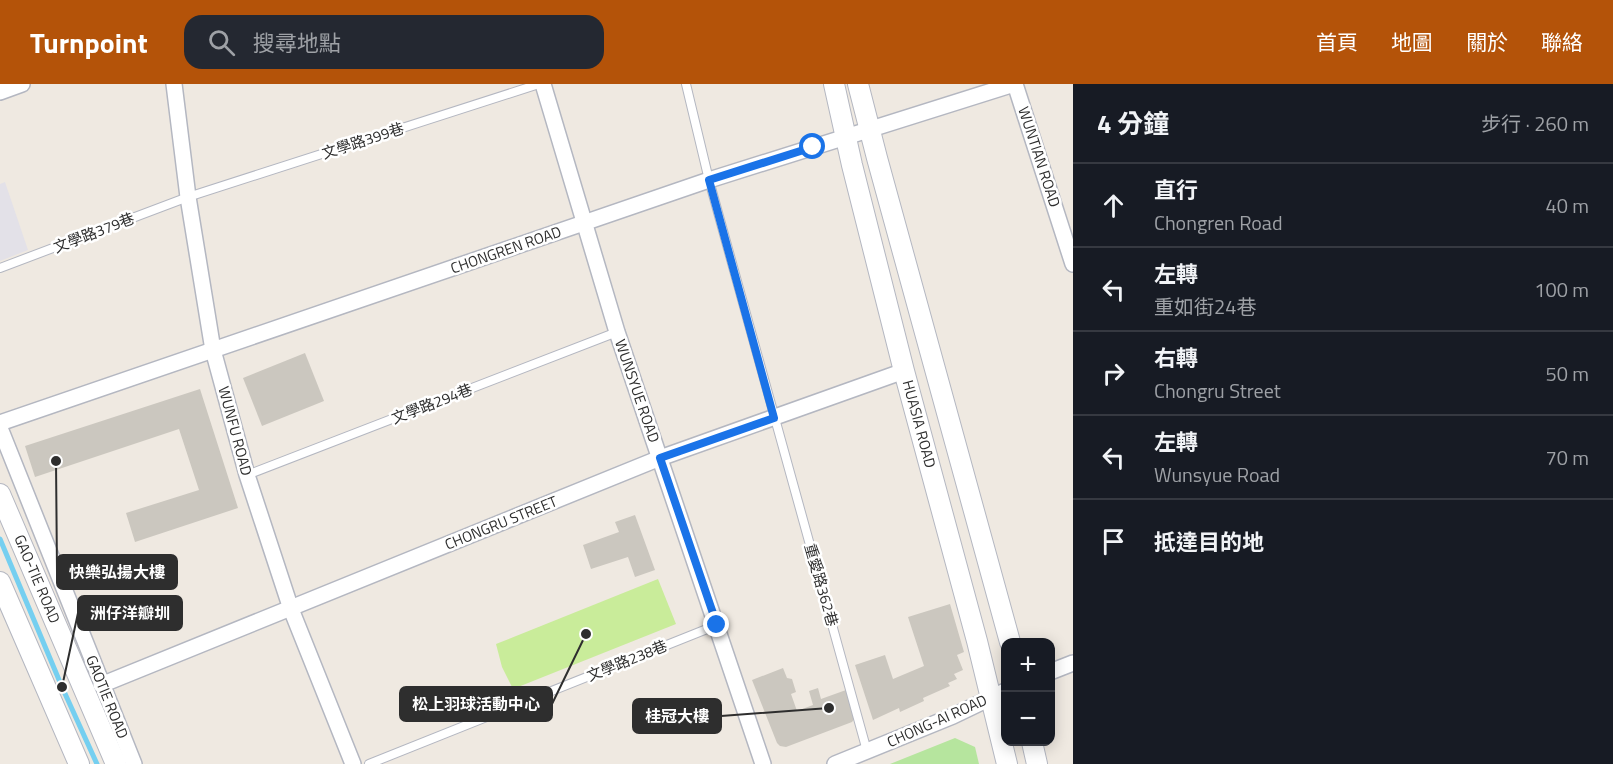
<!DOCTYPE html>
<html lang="zh-TW">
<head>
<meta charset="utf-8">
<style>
	:root { --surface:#171b24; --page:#242831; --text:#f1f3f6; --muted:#9ea1a6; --line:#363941; --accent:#b45309 }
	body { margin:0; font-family:"Titillium Web","Noto Sans TC",sans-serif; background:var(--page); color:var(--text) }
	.controls { position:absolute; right:18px; bottom:18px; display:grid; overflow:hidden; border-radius:12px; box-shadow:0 3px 15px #0003 }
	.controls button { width:54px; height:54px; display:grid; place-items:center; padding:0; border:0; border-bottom:2px solid var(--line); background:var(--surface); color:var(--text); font:30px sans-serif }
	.stop { position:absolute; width:18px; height:18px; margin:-14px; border:4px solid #1a73e8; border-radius:50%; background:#fff }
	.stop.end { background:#1a73e8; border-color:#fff; box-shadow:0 2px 6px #0008 }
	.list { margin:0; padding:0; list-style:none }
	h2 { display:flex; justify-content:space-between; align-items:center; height:78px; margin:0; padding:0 24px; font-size:26px }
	h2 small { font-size:20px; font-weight:400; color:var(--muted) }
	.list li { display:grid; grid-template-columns:39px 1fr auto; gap:18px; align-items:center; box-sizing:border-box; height:84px; padding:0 24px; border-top:2px solid var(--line) }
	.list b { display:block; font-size:22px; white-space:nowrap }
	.list p { margin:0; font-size:20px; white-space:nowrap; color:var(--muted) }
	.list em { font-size:20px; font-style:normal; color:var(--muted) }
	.icon { flex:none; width:33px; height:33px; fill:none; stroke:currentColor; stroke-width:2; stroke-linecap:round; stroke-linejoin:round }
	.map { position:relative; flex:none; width:1073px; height:680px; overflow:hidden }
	header { display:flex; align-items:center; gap:36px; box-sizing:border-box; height:84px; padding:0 30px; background:var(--accent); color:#fff }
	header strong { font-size:28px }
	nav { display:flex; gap:33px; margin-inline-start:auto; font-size:21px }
	.search { width:420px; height:54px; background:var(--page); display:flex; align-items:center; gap:15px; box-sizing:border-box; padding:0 21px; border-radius:18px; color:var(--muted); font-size:22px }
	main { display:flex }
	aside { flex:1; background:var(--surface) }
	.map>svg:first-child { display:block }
	.industrial { fill:#e3e1e8 }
	.green { fill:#b6e59e }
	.pitch { fill:#c9ec9a }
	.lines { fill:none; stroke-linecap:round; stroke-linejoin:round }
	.stream { stroke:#75cff0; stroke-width:5 }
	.building { fill:#cbc7bf }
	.service-casing { stroke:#b4b7c1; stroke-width:10 }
	.minor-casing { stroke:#b4b7c1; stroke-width:18 }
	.tertiary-casing { stroke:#b4b7c1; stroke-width:22 }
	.service { stroke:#fff; stroke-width:8 }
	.minor { stroke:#fff; stroke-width:15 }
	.tertiary { stroke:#fff; stroke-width:20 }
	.route { stroke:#1a73e8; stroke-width:8 }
	.labels { text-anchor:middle; stroke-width:5; stroke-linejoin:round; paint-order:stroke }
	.street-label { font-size:15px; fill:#2e2e2e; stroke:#fff }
	.leader { fill:none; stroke:#2e2e2e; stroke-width:2 }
	.callout-dot { fill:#2e2e2e; stroke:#fff; stroke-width:2 }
	.callout { fill:#2e2e2e; stroke:#2e2e2e; stroke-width:2 }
	.callout-label { font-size:16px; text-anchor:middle; font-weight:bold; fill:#fff }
</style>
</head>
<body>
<header>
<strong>Turnpoint</strong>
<div class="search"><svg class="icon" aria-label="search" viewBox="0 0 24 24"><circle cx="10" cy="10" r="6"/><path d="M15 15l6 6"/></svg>搜尋地點</div>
<nav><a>首頁</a><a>地圖</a><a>關於</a><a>聯絡</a></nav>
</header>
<main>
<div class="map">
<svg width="1073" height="680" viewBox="0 0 1073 680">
	<rect width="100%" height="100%" fill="#efe9e1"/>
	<path class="industrial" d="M5,98L28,166L0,177V100Z"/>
	<path class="green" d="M955,654L975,663L979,680H890Z"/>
	<path class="pitch" d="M658,495L676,540L513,605L502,583L496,560Z"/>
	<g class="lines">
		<path class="stream" d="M0,455L62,603L97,680"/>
	</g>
	<g class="building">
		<path d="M305,269L324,317L262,342L243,294Z"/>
		<path d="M200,305L238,424L135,458L126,429L199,406L179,345L35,393L25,362Z"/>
		<path d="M635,431L655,486L635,493L628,473L591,485L583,461L619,448L615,438Z"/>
		<path d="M950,520L964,568L957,571L963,586L954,590L957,595L948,599L950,602L923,614L924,617L900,628L899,624L873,636L855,581L885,571L893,595L924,582L908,533Z"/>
		<path d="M783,584L787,594L792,595L796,608L791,610L797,627L813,621L809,607L818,604L821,615L846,606L855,634L852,638L786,663L780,662L777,659L752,596Z"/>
	</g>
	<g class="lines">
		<defs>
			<g id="service">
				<path d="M686,0L709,96L867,667"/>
				<path d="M0,184L188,113L539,0"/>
				<path d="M247,391L617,248"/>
				<path d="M369,680L717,541"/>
			</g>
			<g id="minor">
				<path d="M174,0L188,113L213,266L247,391L291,525L353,680"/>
				<path d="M543,0L617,248L763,680"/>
				<path d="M1015,0L1073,180"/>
				<path d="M0,8L22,0"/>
				<path d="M0,339L709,96L1014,0"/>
				<path d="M0,344L134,680"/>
				<path d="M1050,588L1073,579"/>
				<path d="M101,601L660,374L904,287"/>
				<path d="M835,680L953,632L1005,607"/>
			</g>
			<g id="tertiary">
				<path d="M834,0L852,81L904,287L977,557L1007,680"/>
				<path d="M858,0L877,74L1010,558"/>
				<path d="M0,410L116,680"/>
				<path d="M0,498L79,680"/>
				<path d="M1032,658L1037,680"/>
			</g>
		</defs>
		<use href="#service" class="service-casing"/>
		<use href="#minor" class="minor-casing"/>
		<use href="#tertiary" class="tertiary-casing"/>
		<use href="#service" class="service"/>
		<use href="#minor" class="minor"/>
		<use href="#tertiary" class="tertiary"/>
	</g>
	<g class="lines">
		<path class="route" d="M717,541L660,374L774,334L709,96L813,63"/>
	</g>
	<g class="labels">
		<g class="street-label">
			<text transform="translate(363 57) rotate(-18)" y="5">文學路399巷</text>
			<text transform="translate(1039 73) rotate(72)" y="5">WUNTIAN ROAD</text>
			<text transform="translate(94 149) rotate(-21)" y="5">文學路379巷</text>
			<text transform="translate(506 166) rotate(-19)" y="5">CHONGREN ROAD</text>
			<text transform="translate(637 307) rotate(71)" y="5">WUNSYUE ROAD</text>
			<text transform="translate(432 320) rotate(-21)" y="5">文學路294巷</text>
			<text transform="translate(919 340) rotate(75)" y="5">HUASIA ROAD</text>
			<text transform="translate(235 347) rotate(75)" y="5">WUNFU ROAD</text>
			<text transform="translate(501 439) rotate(-22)" y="5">CHONGRU STREET</text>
			<text transform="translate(37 495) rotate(67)" y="5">GAO-TIE ROAD</text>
			<text transform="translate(821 501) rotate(74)" y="5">重愛路362巷</text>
			<text transform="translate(627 577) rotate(-22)" y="5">文學路238巷</text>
			<text transform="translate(107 613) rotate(68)" y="5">GAOTIE ROAD</text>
			<text transform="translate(937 637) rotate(-24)" y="5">CHONG-AI ROAD</text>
		</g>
	</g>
	<path class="leader" d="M56 377L57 488M62 603L78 529M586 550L552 620M829 624L721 632"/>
	<g class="callout-dot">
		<circle cx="56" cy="377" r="6"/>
		<circle cx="62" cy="603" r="6"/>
		<circle cx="586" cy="550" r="6"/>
		<circle cx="829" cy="624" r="6"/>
	</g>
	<g class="callout">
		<rect x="57" y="471" width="120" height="34" rx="6"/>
		<rect x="78" y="512" width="104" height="34" rx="6"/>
		<rect x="400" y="603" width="152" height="34" rx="6"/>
		<rect x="633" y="615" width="88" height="34" rx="6"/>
	</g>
	<g class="callout-label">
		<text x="117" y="494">快樂弘揚大樓</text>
		<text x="130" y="535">洲仔洋瓣圳</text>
		<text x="476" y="626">松上羽球活動中心</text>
		<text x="677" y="638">桂冠大樓</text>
	</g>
</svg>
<div class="controls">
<button>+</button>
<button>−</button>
</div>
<div class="stop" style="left:813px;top:63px"></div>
<div class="stop end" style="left:717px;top:541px"></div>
</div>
<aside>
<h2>4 分鐘<small>步行 · 260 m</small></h2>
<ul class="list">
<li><svg class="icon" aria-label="ahead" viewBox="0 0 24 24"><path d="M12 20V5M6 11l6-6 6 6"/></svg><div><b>直行</b><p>Chongren Road</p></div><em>40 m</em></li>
<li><svg class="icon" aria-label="left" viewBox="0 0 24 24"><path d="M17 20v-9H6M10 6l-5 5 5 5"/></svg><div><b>左轉</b><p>重如街24巷</p></div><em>100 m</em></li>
<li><svg class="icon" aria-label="right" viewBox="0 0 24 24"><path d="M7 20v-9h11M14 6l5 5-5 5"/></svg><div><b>右轉</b><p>Chongru Street</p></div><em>50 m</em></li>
<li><svg class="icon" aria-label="left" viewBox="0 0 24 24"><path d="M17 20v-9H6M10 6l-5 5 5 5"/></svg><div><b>左轉</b><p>Wunsyue Road</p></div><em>70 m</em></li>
<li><svg class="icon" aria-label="arrive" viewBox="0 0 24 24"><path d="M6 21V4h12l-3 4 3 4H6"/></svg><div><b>抵達目的地</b></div></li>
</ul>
</aside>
</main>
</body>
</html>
